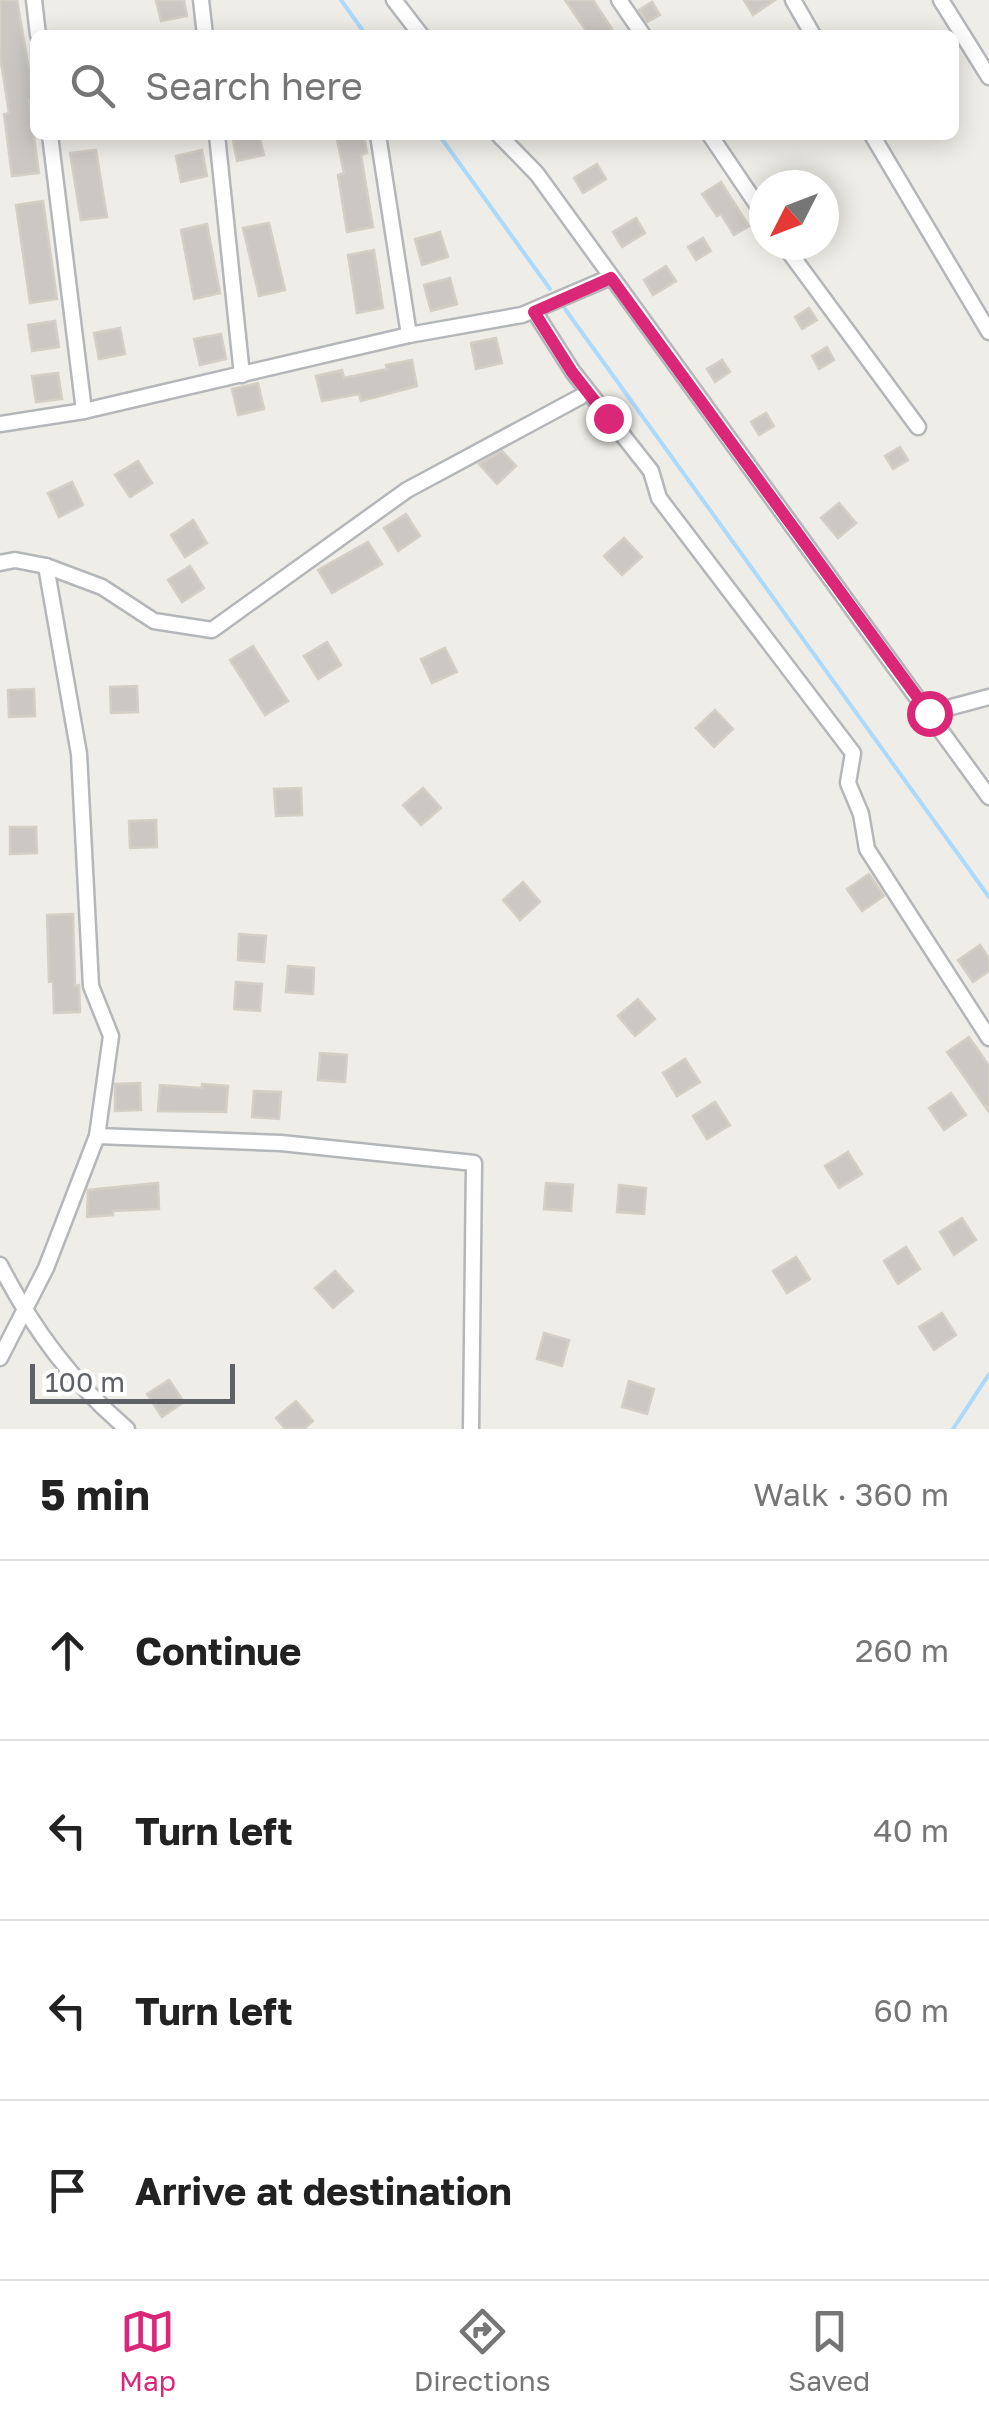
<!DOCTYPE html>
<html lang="en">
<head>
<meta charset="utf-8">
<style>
	:root { --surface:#fff; --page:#f2f2f2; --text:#222; --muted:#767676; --line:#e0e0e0; --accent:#db2777 }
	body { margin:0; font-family:"Golos Text",sans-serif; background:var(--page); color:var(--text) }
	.compass { position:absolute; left:749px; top:170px; width:90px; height:90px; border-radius:50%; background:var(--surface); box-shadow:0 5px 25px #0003; rotate:228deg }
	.scale { position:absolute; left:30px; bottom:25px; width:205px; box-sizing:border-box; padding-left:10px; border:5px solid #5e6266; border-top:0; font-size:28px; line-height:35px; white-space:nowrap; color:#5e6266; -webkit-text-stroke:8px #fff; paint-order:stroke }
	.stop { position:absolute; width:30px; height:30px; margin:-22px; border:8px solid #db2777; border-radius:50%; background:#fff }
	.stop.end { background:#db2777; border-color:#fff; box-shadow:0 2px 10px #0008 }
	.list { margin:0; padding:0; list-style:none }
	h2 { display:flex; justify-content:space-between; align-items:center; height:130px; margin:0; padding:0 40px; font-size:42px }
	h2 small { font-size:32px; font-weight:400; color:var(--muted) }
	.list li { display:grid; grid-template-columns:65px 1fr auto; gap:30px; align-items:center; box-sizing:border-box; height:180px; padding:0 40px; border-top:2px solid var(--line) }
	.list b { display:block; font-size:38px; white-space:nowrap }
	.list em { font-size:32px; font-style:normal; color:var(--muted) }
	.icon { flex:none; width:55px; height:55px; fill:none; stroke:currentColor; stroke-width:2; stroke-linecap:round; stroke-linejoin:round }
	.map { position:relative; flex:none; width:989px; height:1429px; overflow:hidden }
	.search { position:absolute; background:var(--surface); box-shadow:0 5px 25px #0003; left:30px; right:30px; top:30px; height:110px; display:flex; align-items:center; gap:25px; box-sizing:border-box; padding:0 35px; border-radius:15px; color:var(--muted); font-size:38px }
	.sheet { height:850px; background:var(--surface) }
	nav { display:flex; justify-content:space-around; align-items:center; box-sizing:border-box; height:140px; border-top:2px solid var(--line); background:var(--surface); font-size:28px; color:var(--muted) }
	nav a { display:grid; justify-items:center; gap:5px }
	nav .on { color:var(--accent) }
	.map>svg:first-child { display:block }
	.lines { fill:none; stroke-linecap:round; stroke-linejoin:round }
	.stream { stroke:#acdafa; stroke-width:4 }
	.building { fill:#cbc8c4; stroke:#d4cfc5; stroke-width:2.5 }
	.minor-casing { stroke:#b4b7ba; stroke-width:19 }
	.minor { stroke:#fff; stroke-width:14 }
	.route { stroke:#db2777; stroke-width:12 }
</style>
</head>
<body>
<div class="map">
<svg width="989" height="1429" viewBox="0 0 989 1429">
	<rect width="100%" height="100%" fill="#efede7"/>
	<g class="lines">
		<g class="stream">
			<path d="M341,0L366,35"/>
			<path d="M439,135L550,289"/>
			<path d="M565,309L989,897"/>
			<path d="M953,1429L989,1374"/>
		</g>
	</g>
	<g class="building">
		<path d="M0,0H17L34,99L29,100L39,173L12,176L4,114L9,113L0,56Z"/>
		<path d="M156,0H184L187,16L161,21Z"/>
		<path d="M565,0H593L612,29L603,35H589Z"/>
		<path d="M744,0H775L753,15Z"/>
		<path d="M652,2L660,15L647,22L639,10Z"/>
		<path d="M232,135H259L264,155L237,161Z"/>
		<path d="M336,135H364L367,153L361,155L373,227L347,232L338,175L344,173Z"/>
		<path d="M96,150L107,217L81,220L70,153Z"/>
		<path d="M202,150L207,176L181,182L176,156Z"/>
		<path d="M597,164L606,179L583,193L574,178Z"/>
		<path d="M721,182L749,226L734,235L721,214L717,216L702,194Z"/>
		<path d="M43,201L57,299L30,303L16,205Z"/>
		<path d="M636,218L645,233L622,247L613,232Z"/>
		<path d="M269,223L285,290L259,296L243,228Z"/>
		<path d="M207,224L220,293L194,299L181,230Z"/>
		<path d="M440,232L448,257L422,265L415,239Z"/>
		<path d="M703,238L711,251L696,260L688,247Z"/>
		<path d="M374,250L383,308L357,313L348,255Z"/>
		<path d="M666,266L676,281L653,295L644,280Z"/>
		<path d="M450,278L457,304L431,311L424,285Z"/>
		<path d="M809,308L817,320L802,329L795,317Z"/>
		<path d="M55,321L59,347L32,351L28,325Z"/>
		<path d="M120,328L125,354L99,359L94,333Z"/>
		<path d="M221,334L226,359L200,365L194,339Z"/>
		<path d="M496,338L502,363L476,369L471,343Z"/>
		<path d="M827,347L834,360L819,369L812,356Z"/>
		<path d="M412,360L417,386L361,401L359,394L322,401L316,376L342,370L344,378L387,369L386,365Z"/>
		<path d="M722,360L730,372L715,382L707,369Z"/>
		<path d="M58,373L62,399L36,402L32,376Z"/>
		<path d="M258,383L264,409L238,415L232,389Z"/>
		<path d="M766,413L774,426L759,435L751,422Z"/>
		<path d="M900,447L908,460L893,469L885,456Z"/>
		<path d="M502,451L516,466L497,484L479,464Z"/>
		<path d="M138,461L152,483L130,497L115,475Z"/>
		<path d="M72,482L83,505L59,517L48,493Z"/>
		<path d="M839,503L856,523L838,538L821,518Z"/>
		<path d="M406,514L420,536L398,551L384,528Z"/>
		<path d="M193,520L207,543L185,557L171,535Z"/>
		<path d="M624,538L642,557L622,575L604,556Z"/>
		<path d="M368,542L382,564L332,593L318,570Z"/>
		<path d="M190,566L204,588L182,602L168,580Z"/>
		<path d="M327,642L341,665L318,679L304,656Z"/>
		<path d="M253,646L288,701L265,715L230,660Z"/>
		<path d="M445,648L457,672L432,683L421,659Z"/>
		<path d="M137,686L138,712L111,713L110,687Z"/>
		<path d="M34,689L35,716L9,717L8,690Z"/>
		<path d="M715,710L733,729L714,747L696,728Z"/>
		<path d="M301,788L302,815L276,816L274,789Z"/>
		<path d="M423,788L441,808L421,825L403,805Z"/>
		<path d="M156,820L157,847L130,848L129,821Z"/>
		<path d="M10,827H36L37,853L10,854Z"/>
		<path d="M869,874L884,896L862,911L847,889Z"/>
		<path d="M523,882L540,902L520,920L503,900Z"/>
		<path d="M73,914L75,986L79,985L80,1012L54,1013L53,981L49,982L47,915Z"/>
		<path d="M239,934L266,936L264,962L238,960Z"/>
		<path d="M980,945L989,958V971L973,982L958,960Z"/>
		<path d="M288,966L314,968L313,994L286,992Z"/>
		<path d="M236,982L262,984L260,1011L234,1009Z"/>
		<path d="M638,999L655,1019L635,1036L618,1016Z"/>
		<path d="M969,1037L989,1066V1112L947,1052Z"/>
		<path d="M320,1053L347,1055L345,1082L318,1080Z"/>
		<path d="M685,1059L700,1082L677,1096L663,1073Z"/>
		<path d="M140,1083L141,1110L115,1111V1084Z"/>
		<path d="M202,1084L228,1086L226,1112L158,1111L160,1085L202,1088Z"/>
		<path d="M254,1091L281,1092L279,1119L252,1117Z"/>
		<path d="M951,1093L966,1115L944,1130L929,1108Z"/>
		<path d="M715,1102L730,1125L707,1139L693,1116Z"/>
		<path d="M848,1152L862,1174L839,1188L825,1166Z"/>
		<path d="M158,1183L159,1209L113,1211V1215L87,1217L88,1190Z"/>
		<path d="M546,1183L573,1185L571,1211L544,1209Z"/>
		<path d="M619,1185L646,1188L644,1214L617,1212Z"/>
		<path d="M962,1218L976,1240L954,1255L940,1232Z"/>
		<path d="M906,1247L920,1269L898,1284L884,1261Z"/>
		<path d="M796,1257L810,1279L787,1293L773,1271Z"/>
		<path d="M335,1271L353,1291L333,1308L315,1288Z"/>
		<path d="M942,1313L956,1335L934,1350L919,1327Z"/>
		<path d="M544,1333L569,1340L562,1366L537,1359Z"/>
		<path d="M169,1380L184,1402L162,1417L147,1394Z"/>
		<path d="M629,1381L654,1389L647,1414L622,1407Z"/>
		<path d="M296,1401L313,1421L304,1429H285L276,1418Z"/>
	</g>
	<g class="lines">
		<defs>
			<g id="minor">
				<path d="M34,0L38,35"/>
				<path d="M201,0L205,35"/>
				<path d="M394,0L421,35"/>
				<path d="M619,0L643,35"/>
				<path d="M793,0L813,35"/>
				<path d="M941,0L989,77"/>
				<path d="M50,135L84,411"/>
				<path d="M217,135L242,375"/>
				<path d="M378,135L409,335"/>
				<path d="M499,135L537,174L989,797"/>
				<path d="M710,135L764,215"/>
				<path d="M872,135L989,332"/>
				<path d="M784,245L918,427"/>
				<path d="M534,311L573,372L651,471L659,498L853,753L848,783L861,814L867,849L989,1038"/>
				<path d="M0,424L84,411L409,335L522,315L611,277"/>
				<path d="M0,563L15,560L46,566L102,587L154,621L212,630L407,490L580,397"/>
				<path d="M929,713L989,697"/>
				<path d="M97,1136L281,1143L474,1163L471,1429"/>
				<path d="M0,1265C33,1329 72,1382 127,1429"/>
				<path d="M0,1358L46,1268L97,1136L111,1036L91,986L79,754L46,566"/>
			</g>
		</defs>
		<use href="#minor" class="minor-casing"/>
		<use href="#minor" class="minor"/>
	</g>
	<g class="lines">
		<path class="route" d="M608,418L572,372L534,312L611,278L929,713"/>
	</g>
</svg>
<svg class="compass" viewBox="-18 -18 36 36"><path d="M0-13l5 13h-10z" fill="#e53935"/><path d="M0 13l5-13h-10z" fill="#767676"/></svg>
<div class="scale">100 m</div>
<div class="stop" style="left:929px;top:713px"></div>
<div class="stop end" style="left:608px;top:418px"></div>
<div class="search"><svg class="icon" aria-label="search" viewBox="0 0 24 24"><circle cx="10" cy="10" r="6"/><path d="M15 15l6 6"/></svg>Search here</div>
</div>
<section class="sheet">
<h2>5 min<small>Walk · 360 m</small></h2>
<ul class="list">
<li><svg class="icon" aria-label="ahead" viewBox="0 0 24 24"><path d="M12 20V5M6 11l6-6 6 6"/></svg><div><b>Continue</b></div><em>260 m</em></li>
<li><svg class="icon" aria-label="left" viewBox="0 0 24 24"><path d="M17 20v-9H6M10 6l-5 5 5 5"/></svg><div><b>Turn left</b></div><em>40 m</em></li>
<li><svg class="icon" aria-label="left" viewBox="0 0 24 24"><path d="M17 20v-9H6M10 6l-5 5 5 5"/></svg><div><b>Turn left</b></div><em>60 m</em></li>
<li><svg class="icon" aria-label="arrive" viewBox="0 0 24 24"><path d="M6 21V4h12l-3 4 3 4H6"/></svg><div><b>Arrive at destination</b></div></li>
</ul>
</section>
<nav>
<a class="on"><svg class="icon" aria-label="map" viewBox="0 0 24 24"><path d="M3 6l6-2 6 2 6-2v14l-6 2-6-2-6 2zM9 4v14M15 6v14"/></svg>Map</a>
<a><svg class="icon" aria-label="directions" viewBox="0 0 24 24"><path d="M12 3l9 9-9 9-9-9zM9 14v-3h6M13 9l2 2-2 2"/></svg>Directions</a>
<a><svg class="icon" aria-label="saved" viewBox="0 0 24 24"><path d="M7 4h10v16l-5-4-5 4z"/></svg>Saved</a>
</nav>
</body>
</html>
